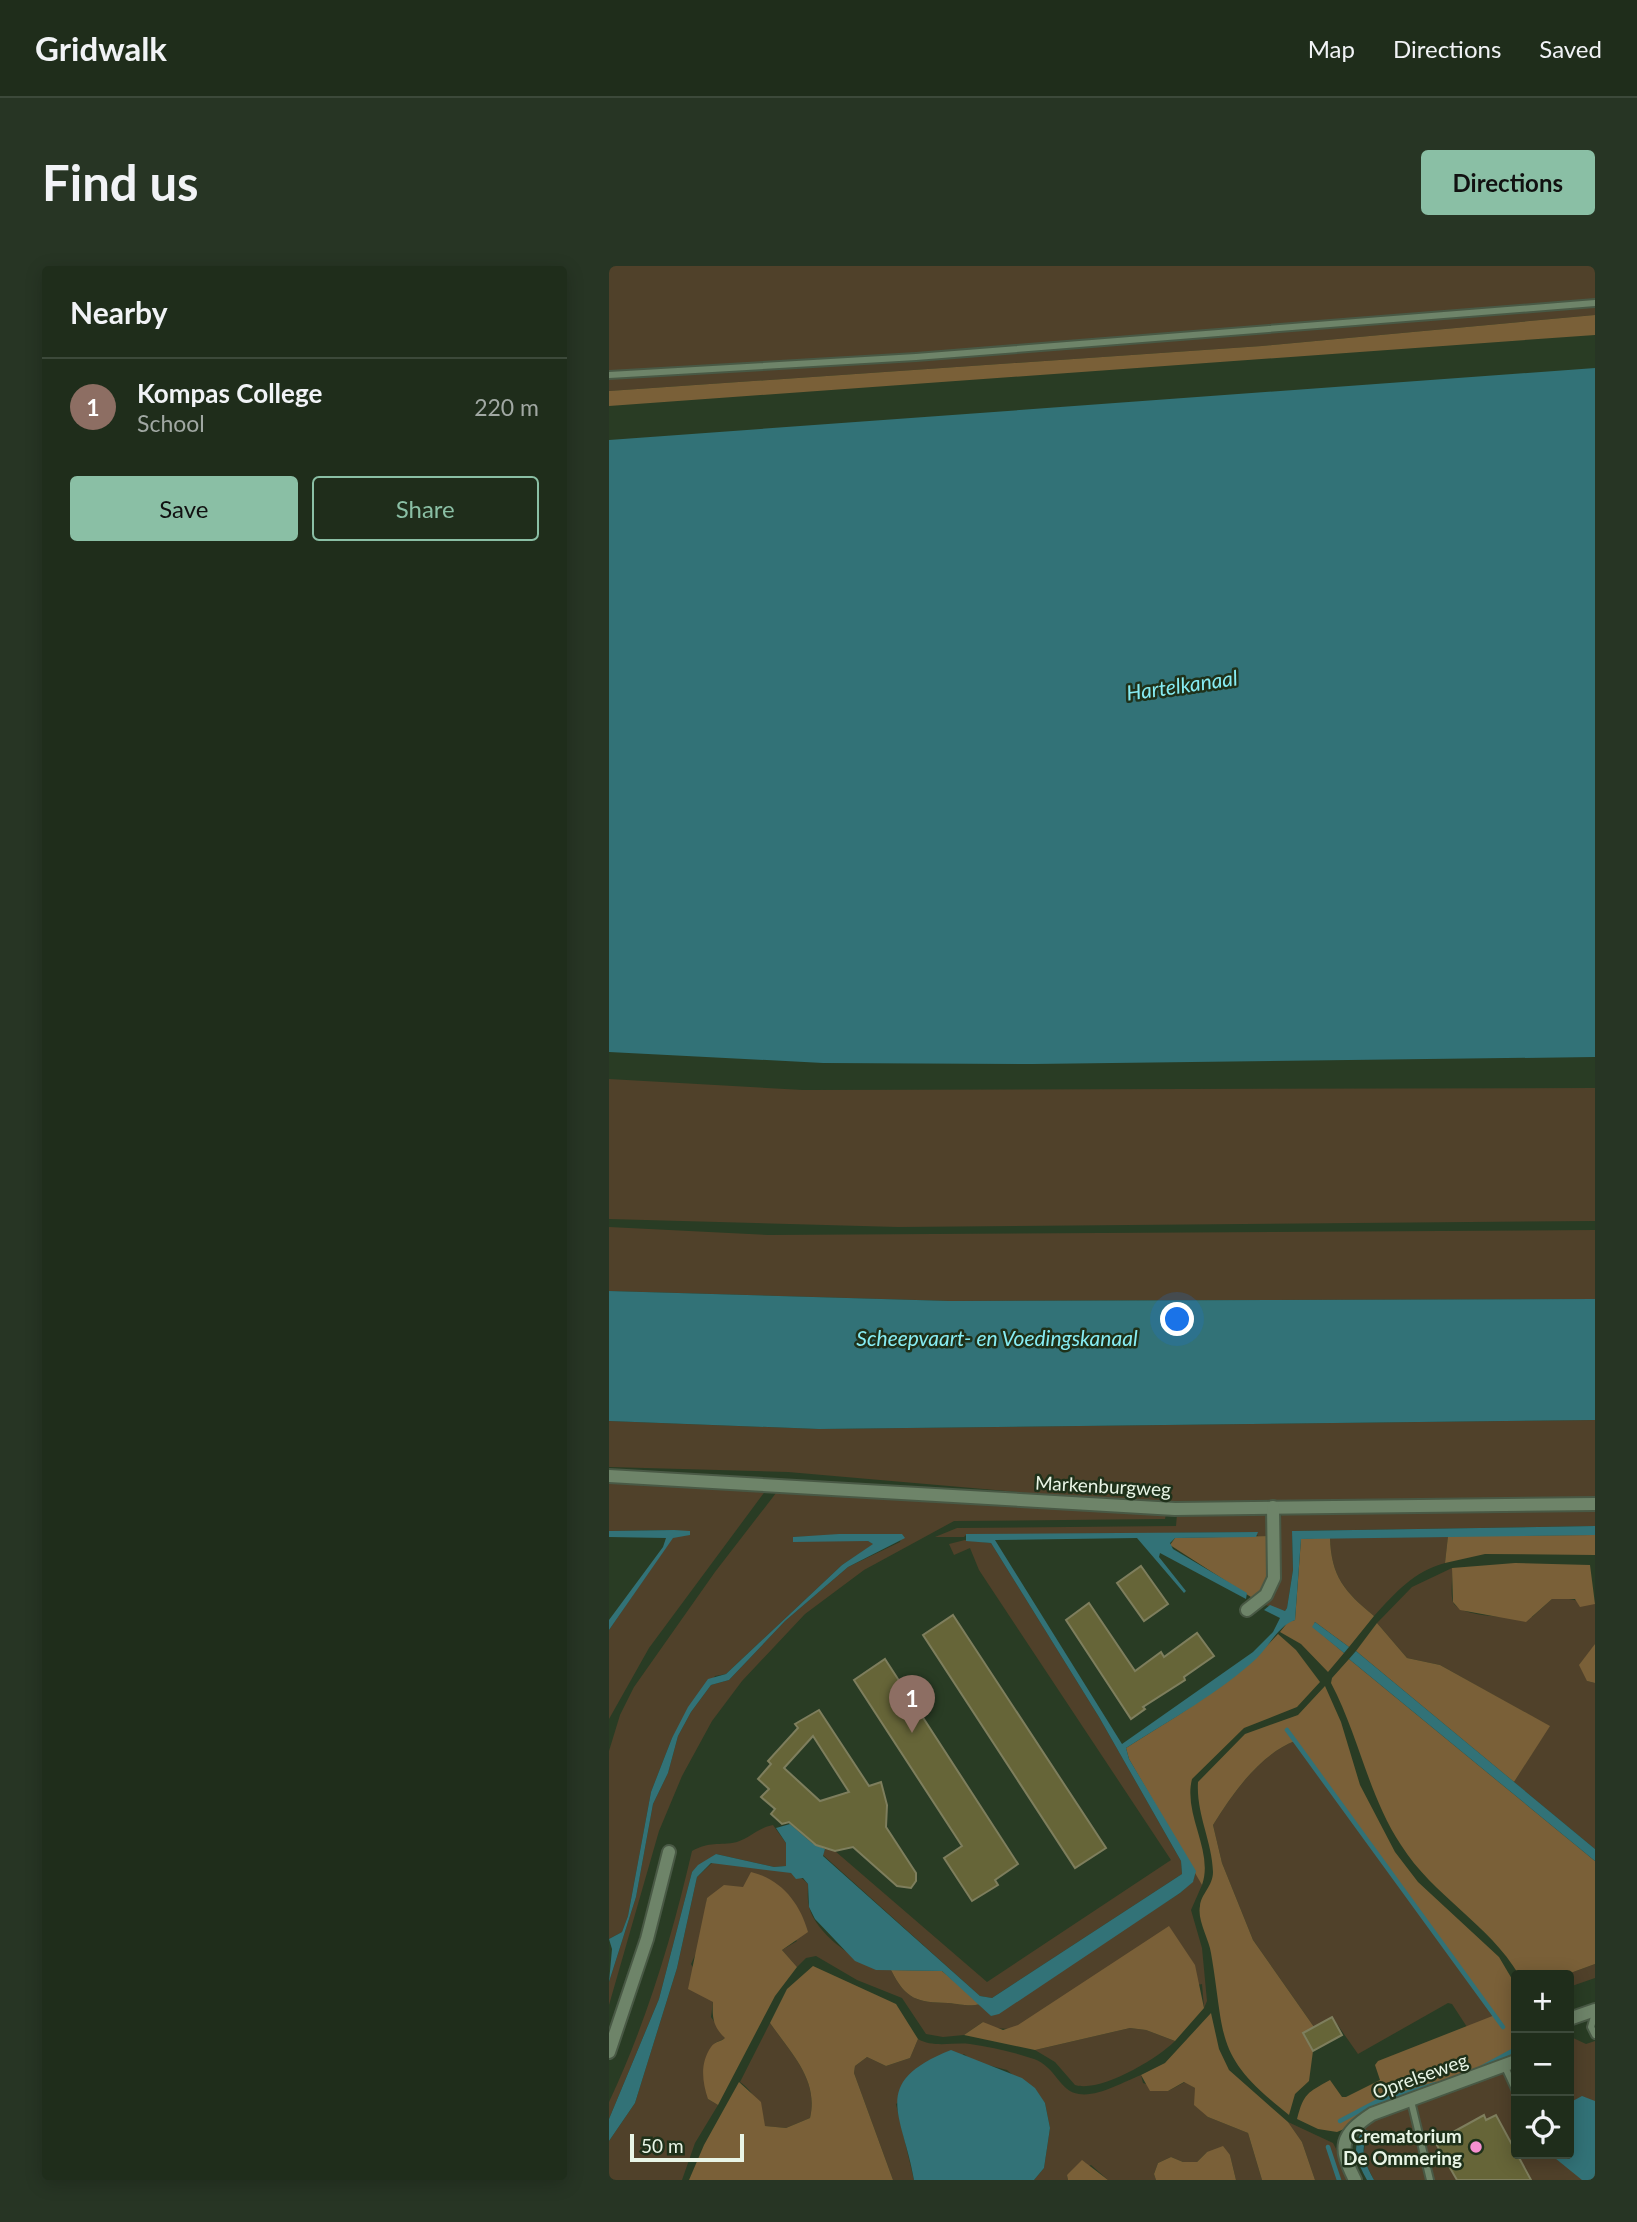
<!DOCTYPE html>
<html lang="en">
<head>
<meta charset="utf-8">
<style>
	:root { --surface:#1f2d1b; --page:#273524; --text:#f1f3f6; --muted:#a1a8a3; --line:#3c493a; --accent:#8abfa5 }
	body { margin:0; font-family:Lato,sans-serif; background:var(--page); color:var(--text) }
	.controls { position:absolute; right:21px; bottom:21px; display:grid; overflow:hidden; border-radius:7px; box-shadow:0 4px 18px #0003 }
	.controls button { width:63px; height:63px; display:grid; place-items:center; padding:0; border:0; border-bottom:2px solid var(--line); background:var(--surface); color:var(--text); font:35px sans-serif }
	.scale { position:absolute; left:21px; bottom:18px; width:114px; box-sizing:border-box; padding-left:7px; border:4px solid #e9f5e6; border-top:0; font-size:19px; line-height:24px; white-space:nowrap; color:#e9f5e6; -webkit-text-stroke:5px #1f311a; paint-order:stroke }
	.you { position:absolute; left:569px; top:1054px; width:24px; height:24px; margin:-18px; border:5px solid #fff; border-radius:50%; background:#1a73e8; box-shadow:0 0 0 10px #1a73e833 }
	.badge { display:grid; place-items:center; width:46px; height:46px; border-radius:50%; background:var(--accent); color:#fff; font-size:23px; font-weight:700 }
	.pin { position:absolute; translate:-50% -58px; filter:drop-shadow(0 2px 4px #0008) }
	.pin::after { content:''; position:absolute; top:37px; width:24px; height:21px; background:inherit; clip-path:polygon(0 0,100% 0,50% 100%) }
	.list { margin:0; padding:0; list-style:none }
	h2 { display:flex; justify-content:space-between; align-items:center; height:91px; margin:0; padding:0 28px; font-size:30px }
	h2 small { font-size:23px; font-weight:400; color:var(--muted) }
	.list li { display:grid; grid-template-columns:46px 1fr auto; gap:21px; align-items:center; box-sizing:border-box; height:98px; padding:0 28px; border-top:2px solid var(--line) }
	.list b { display:block; font-size:26px; white-space:nowrap }
	.list p { margin:0; font-size:23px; white-space:nowrap; color:var(--muted) }
	.list em { font-size:23px; font-style:normal; color:var(--muted) }
	.actions { display:flex; gap:14px; padding:21px 28px }
	.actions a { flex:1; padding:16px 0; border:2px solid var(--accent); border-radius:7px; text-align:center; font-size:24px; color:var(--accent) }
	.actions .main { background:var(--accent); color:#111 }
	.icon { flex:none; width:38px; height:38px; fill:none; stroke:currentColor; stroke-width:2; stroke-linecap:round; stroke-linejoin:round }
	.map { position:relative; flex:none; width:986px; height:1914px; overflow:hidden; border-radius:7px }
	header { display:flex; align-items:center; gap:42px; box-sizing:border-box; height:98px; padding:0 35px; background:var(--surface); border-bottom:2px solid var(--line) }
	header strong { font-size:33px }
	nav { display:flex; gap:38px; margin-inline-start:auto; font-size:24px }
	.intro { display:flex; align-items:center; justify-content:space-between; box-sizing:border-box; height:168px; padding:0 42px }
	h1 { margin:0; font-size:49px }
	.button { padding:18px 32px; border-radius:7px; background:var(--accent); color:#111; font-size:24px; font-weight:700 }
	main { display:flex; gap:42px; padding:0 42px }
	aside { flex:1; background:var(--surface); border-radius:7px; box-shadow:0 4px 18px #0003 }
	.map>svg:first-child { display:block }
	.green { fill:#50412a }
	.forest { fill:#7a6038 }
	.water { fill:#327277 }
	.lines { fill:none; stroke-linecap:round; stroke-linejoin:round }
	.stream { stroke:#327277; stroke-width:4.5 }
	.building { fill:#666538; stroke:#7e7e5d; stroke-width:2; fill-rule:evenodd }
	.lane-casing { stroke:#495945; stroke-width:10 }
	.street-casing { stroke:#495945; stroke-width:16 }
	.lane { stroke:#6e8469; stroke-width:6 }
	.street { stroke:#6e8469; stroke-width:12 }
	.poi-dot { fill:#f690d0; stroke:#1f311a; stroke-width:2.5 }
	.labels { text-anchor:middle; stroke-width:5; stroke-linejoin:round; paint-order:stroke }
	.street-label { font-size:19px; fill:#e9f5e6; stroke:#1f311a }
	.poi-label { font-size:19px; font-weight:bold; fill:#e9f5e6; stroke:#1f311a; text-anchor:end }
	.water-label { font-size:21px; font-style:italic; fill:#87ecf3; stroke:#1f311a }
</style>
</head>
<body>
<header>
<strong>Gridwalk</strong>
<nav><a>Map</a><a>Directions</a><a>Saved</a></nav>
</header>
<div class="intro"><h1>Find us</h1><a class="button">Directions</a></div>
<main>
<aside>
<h2>Nearby<small></small></h2>
<ul class="list">
<li><span class="badge" style="background:#8d6e63">1</span><div><b>Kompas College</b><p>School</p></div><em>220 m</em></li>
</ul>
<div class="actions"><a class="main">Save</a><a>Share</a></div>
</aside>
<div class="map">
<svg width="986" height="1914" viewBox="0 0 986 1914">
	<rect width="100%" height="100%" fill="#293c24"/>
	<g class="green">
		<path d="M0,0H986V49L653,80L0,125Z"/>
		<path d="M0,813L194,824L986,822V955L289,961L0,953Z"/>
		<path d="M0,961L160,969L986,964V1033L341,1035L0,1025Z"/>
		<path d="M986,1154V1232L545,1238L179,1206L0,1201V1155L210,1163Z"/>
		<path d="M0,1215L157,1224L40,1382L0,1453V1364L64,1271L81,1268L65,1264L0,1265Z"/>
		<path d="M174,1223L557,1248L556,1253L345,1255L255,1304L196,1348L133,1415L103,1455L73,1510L50,1565L0,1739V1716L27,1631L44,1538L59,1507L69,1470L82,1446L102,1419L120,1414L176,1355L239,1301L291,1276L293,1268L184,1271L259,1275L265,1278L233,1299L117,1408L106,1410L63,1472L42,1526L19,1650L13,1666L0,1673V1485L11,1449L25,1421L106,1306L167,1227Z"/>
		<path d="M986,1244V1260L683,1265L684,1304L678,1342L676,1345L653,1338L670,1306V1254L674,1247Z"/>
		<path d="M654,1247L659,1251L661,1270H649L646,1266L357,1269L355,1271H326L348,1262L567,1260L568,1248Z"/>
		<path d="M839,1270L836,1297C805,1305 786,1327 765,1350C736,1326 722,1311 721,1271Z"/>
		<path d="M356,1274L382,1277L490,1451L572,1595L573,1608L383,1732L371,1730L214,1589L216,1583L226,1585L378,1716L562,1594L370,1304L361,1282L345,1289L340,1278Z"/>
		<path d="M843,1302C844,1312 841,1327 844,1336C850,1352 908,1352 923,1351L943,1333L955,1332L986,1338V1378L978,1415L986,1417V1583L905,1516L940,1460L831,1399L798,1392L768,1357L803,1321Z"/>
		<path d="M686,1475L886,1750L858,1761L843,1738L839,1737L749,1788L723,1751L705,1761L644,1674L613,1597L604,1559C624,1527 650,1489 686,1475Z"/>
		<path d="M164,1559L177,1577L178,1600L165,1601L107,1588L83,1606L50,1733L0,1853V1836C38,1755 63,1671 83,1585C101,1575 109,1580 128,1576C141,1572 149,1562 164,1559Z"/>
		<path d="M113,1596C138,1601 182,1598 199,1618C199,1625 198,1633 200,1640C205,1668 256,1704 282,1704C297,1734 308,1736 339,1737C352,1738 359,1741 372,1738L382,1750L571,1627L584,1615L587,1605L593,1619L582,1644L593,1682L598,1735L595,1742L593,1718L402,1763L382,1762L374,1756L355,1769L334,1771L317,1768L293,1732L248,1714L207,1690L197,1692L188,1701L173,1684L188,1675L134,1621L98,1632L91,1679L82,1698L104,1736L102,1751L117,1772L106,1777L99,1833L109,1839L86,1877L73,1914H0V1875L26,1837L68,1702L88,1611L103,1597Z"/>
		<path d="M986,1698V1712L960,1721V1709H956Z"/>
		<path d="M161,1757C182,1787 210,1814 201,1852L177,1862L155,1860C155,1843 144,1825 131,1816Z"/>
		<path d="M521,1762L537,1764L566,1775C548,1793 491,1827 466,1819L446,1796L426,1784Z"/>
		<path d="M960,1770L977,1778L986,1775V1914H765L754,1892L757,1871L750,1861L762,1852L907,1802V1888H960Z"/>
		<path d="M309,1773C324,1782 344,1776 361,1778C383,1781 404,1786 425,1793C446,1800 451,1826 470,1828C489,1831 514,1816 532,1809L534,1817L559,1825L576,1816L586,1822L599,1851L639,1867L653,1914H627L621,1889L598,1886L588,1896H574L562,1891L549,1897L545,1908L547,1914H499L482,1899L458,1909L459,1914H425L435,1902L441,1862L436,1837L398,1804L363,1795L355,1788L287,1838L305,1914H284L245,1807L246,1800L258,1791L277,1800L301,1792Z"/>
		<path d="M679,1856L724,1877L743,1914H706L693,1876Z"/>
	</g>
	<g class="forest">
		<path d="M986,49V69L0,140V125L653,80Z"/>
		<path d="M986,1269V1289L876,1288L836,1297L839,1270Z"/>
		<path d="M661,1270C661,1295 665,1317 645,1333L561,1279L566,1272Z"/>
		<path d="M721,1271C722,1311 736,1326 765,1350L740,1381L706,1356L704,1361L735,1387L719,1406L692,1378L671,1366L679,1356L686,1354L692,1273Z"/>
		<path d="M906,1297L981,1299L986,1338L971,1341L966,1333H943L917,1356L851,1344L844,1336L843,1302Z"/>
		<path d="M768,1357L798,1392L831,1399L941,1460L905,1516L747,1385Z"/>
		<path d="M669,1368L687,1384L711,1416L688,1441L635,1462L583,1513C574,1549 605,1585 593,1619L520,1493L517,1482C570,1449 627,1415 669,1368Z"/>
		<path d="M986,1378V1417L978,1415L970,1399Z"/>
		<path d="M740,1393L986,1595V1698L956,1709H910C880,1658 824,1630 792,1579C759,1529 750,1470 722,1417L723,1412Z"/>
		<path d="M716,1420L732,1456L751,1519L786,1586L809,1616L890,1691L903,1713L907,1722V1791L728,1866L709,1863L688,1853C695,1827 698,1827 721,1814L733,1831H737L771,1814L766,1799L769,1795L886,1749L686,1475C650,1489 624,1527 604,1559L613,1597L644,1674L705,1761L694,1767L704,1785L700,1815L686,1828L680,1849C604,1789 617,1774 602,1687C600,1673 588,1654 591,1640C592,1628 604,1620 604,1606C603,1575 587,1548 589,1516L636,1468L689,1449Z"/>
		<path d="M142,1606C172,1613 191,1637 199,1666L173,1684L188,1701L166,1730L109,1839L99,1833C93,1815 91,1797 102,1781C106,1775 112,1776 116,1772C104,1761 103,1751 104,1736L79,1723L98,1632L115,1619L134,1621Z"/>
		<path d="M560,1660L586,1699L595,1742L566,1775L537,1764L521,1762L426,1784L355,1769L374,1756L394,1764L409,1759Z"/>
		<path d="M204,1700L287,1738L309,1773L301,1792L277,1800L258,1791L246,1800L245,1807L284,1914H80L95,1879L130,1816L152,1836L156,1860L177,1862L201,1852C210,1814 182,1787 161,1757L178,1723Z"/>
		<path d="M282,1704L333,1705L372,1738C359,1741 352,1738 339,1737C308,1736 297,1734 282,1704Z"/>
		<path d="M602,1747L610,1783L620,1804L679,1856L693,1876L706,1914H653L639,1867L599,1851L585,1839L586,1822L575,1816L559,1825H541L532,1809L556,1797Z"/>
		<path d="M614,1880L621,1889L627,1914H547L545,1908L549,1897L562,1891L574,1896H588L598,1886Z"/>
		<path d="M473,1894L499,1914H459L458,1909Z"/>
	</g>
	<g class="water">
		<path d="M986,102V791L424,798L214,797L0,786V174Z"/>
		<path d="M0,1025L341,1035L986,1033V1154L210,1163L0,1155Z"/>
		<path d="M986,1260V1269L692,1273L686,1354C670,1359 660,1380 648,1392C610,1427 561,1454 517,1482L520,1493L587,1605L584,1616L571,1627L390,1748L382,1750L333,1705L267,1704L246,1695L206,1653L200,1641L199,1618L194,1612L187,1613L182,1607L102,1597L88,1611L68,1702L26,1837L0,1875V1853L50,1733L83,1606L89,1599L107,1588L165,1601L177,1600V1577L167,1562L181,1558L203,1577L216,1583L214,1590L371,1730L383,1732L573,1608L572,1595L490,1451L382,1277L357,1275V1268L649,1266L647,1271L566,1272L561,1277L564,1283L638,1327L637,1333L551,1287L550,1291L577,1325L575,1327L528,1272L386,1274L513,1478L644,1386L664,1366L671,1352L655,1344L661,1339L676,1345L678,1342L684,1304L683,1265Z"/>
		<path d="M65,1264L81,1265V1269L64,1272L0,1364V1354L54,1281L57,1272L0,1271V1265Z"/>
		<path d="M230,1268H293L296,1272L239,1301L176,1355L120,1414L102,1419L82,1446L69,1470L59,1507L44,1538L27,1631L0,1716L3,1683L0,1673L13,1666L19,1650L42,1526L63,1472L79,1441L99,1413L117,1408L233,1299L264,1278L259,1275L184,1276V1271Z"/>
		<path d="M706,1356L740,1381L735,1387L703,1361Z"/>
		<path d="M747,1385L986,1583V1595L740,1393Z"/>
		<path d="M342,1784L413,1812L426,1822L436,1837L441,1862L435,1902L425,1914H305C294,1848 259,1817 342,1784Z"/>
		<path d="M973,1830L986,1835V1914H973L941,1888H960V1837Z"/>
		<path d="M755,1863L761,1866C749,1884 756,1897 765,1914H758C748,1895 741,1882 755,1863Z"/>
	</g>
	<g class="lines">
		<g class="stream">
			<path d="M678,1464L894,1761"/>
			<path d="M872,1802L907,1783"/>
			<path d="M731,1855L767,1836L827,1818"/>
			<path d="M719,1881L730,1914"/>
		</g>
	</g>
	<g class="building">
		<path d="M532,1300L559,1338L535,1355L508,1317Z"/>
		<path d="M480,1337L526,1405L552,1386L555,1391L588,1367L605,1390L575,1411L576,1414L534,1441L536,1443L522,1453L457,1354Z"/>
		<path d="M344,1349L497,1582L466,1602L314,1369Z"/>
		<path d="M276,1393L409,1598L386,1614L389,1619L363,1635L335,1592L353,1580L245,1414Z"/>
		<path d="M210,1444L260,1520L272,1516L278,1539L277,1561L307,1607V1615L302,1622L288,1620L244,1581L226,1585L207,1579L180,1556L173,1558L162,1548L166,1543L152,1531L160,1523L149,1513L162,1498L159,1495L189,1462L186,1458ZM204,1470L240,1526L211,1535L175,1502Z"/>
		<path d="M723,1751L733,1769L704,1785L694,1767Z"/>
		<path d="M875,1849L877,1854L887,1849L922,1914H848L826,1876Z"/>
	</g>
	<g class="lines">
		<defs>
			<g id="lane">
				<path d="M0,109L307,91L986,37"/>
				<path d="M986,1747L982,1761L986,1769"/>
				<path d="M895,1799L907,1825"/>
				<path d="M802,1835L821,1914"/>
			</g>
			<g id="street">
				<path d="M0,1210L566,1243L986,1238"/>
				<path d="M638,1344L657,1329L665,1312L664,1241"/>
				<path d="M960,1753L986,1744"/>
				<path d="M0,1786L38,1673L60,1586"/>
				<path d="M746,1914C729,1881 731,1869 763,1848L907,1795"/>
			</g>
		</defs>
		<use href="#lane" class="lane-casing"/>
		<use href="#street" class="street-casing"/>
		<use href="#lane" class="lane"/>
		<use href="#street" class="street"/>
	</g>
	<circle class="poi-dot" cx="867" cy="1881" r="7"/>
	<g class="labels">
		<g class="street-label">
			<text transform="translate(494 1220) rotate(3)" y="7">Markenburgweg</text>
			<text transform="translate(811 1810) rotate(-20)" y="7">Oprelseweg</text>
		</g>
		<g class="poi-label">
			<text x="853" y="1877">Crematorium<tspan x="853" dy="22">De Ommering</tspan></text>
		</g>
		<g class="water-label">
			<text transform="translate(573 420) rotate(-8)" y="7">Hartelkanaal</text>
			<text x="388" y="1080">Scheepvaart- en Voedingskanaal</text>
		</g>
	</g>
</svg>
<div class="controls">
<button>+</button>
<button>−</button>
<button><svg class="icon" aria-label="locate" viewBox="0 0 24 24"><circle cx="12" cy="12" r="6"/><path d="M12 2v4M12 18v4M2 12h4M18 12h4"/></svg></button>
</div>
<div class="scale">50 m</div>
<div class="you"></div>
<div class="pin badge" style="left:303px;top:1467px;background:#8d6e63">1</div>
</div>
</main>
</body>
</html>
